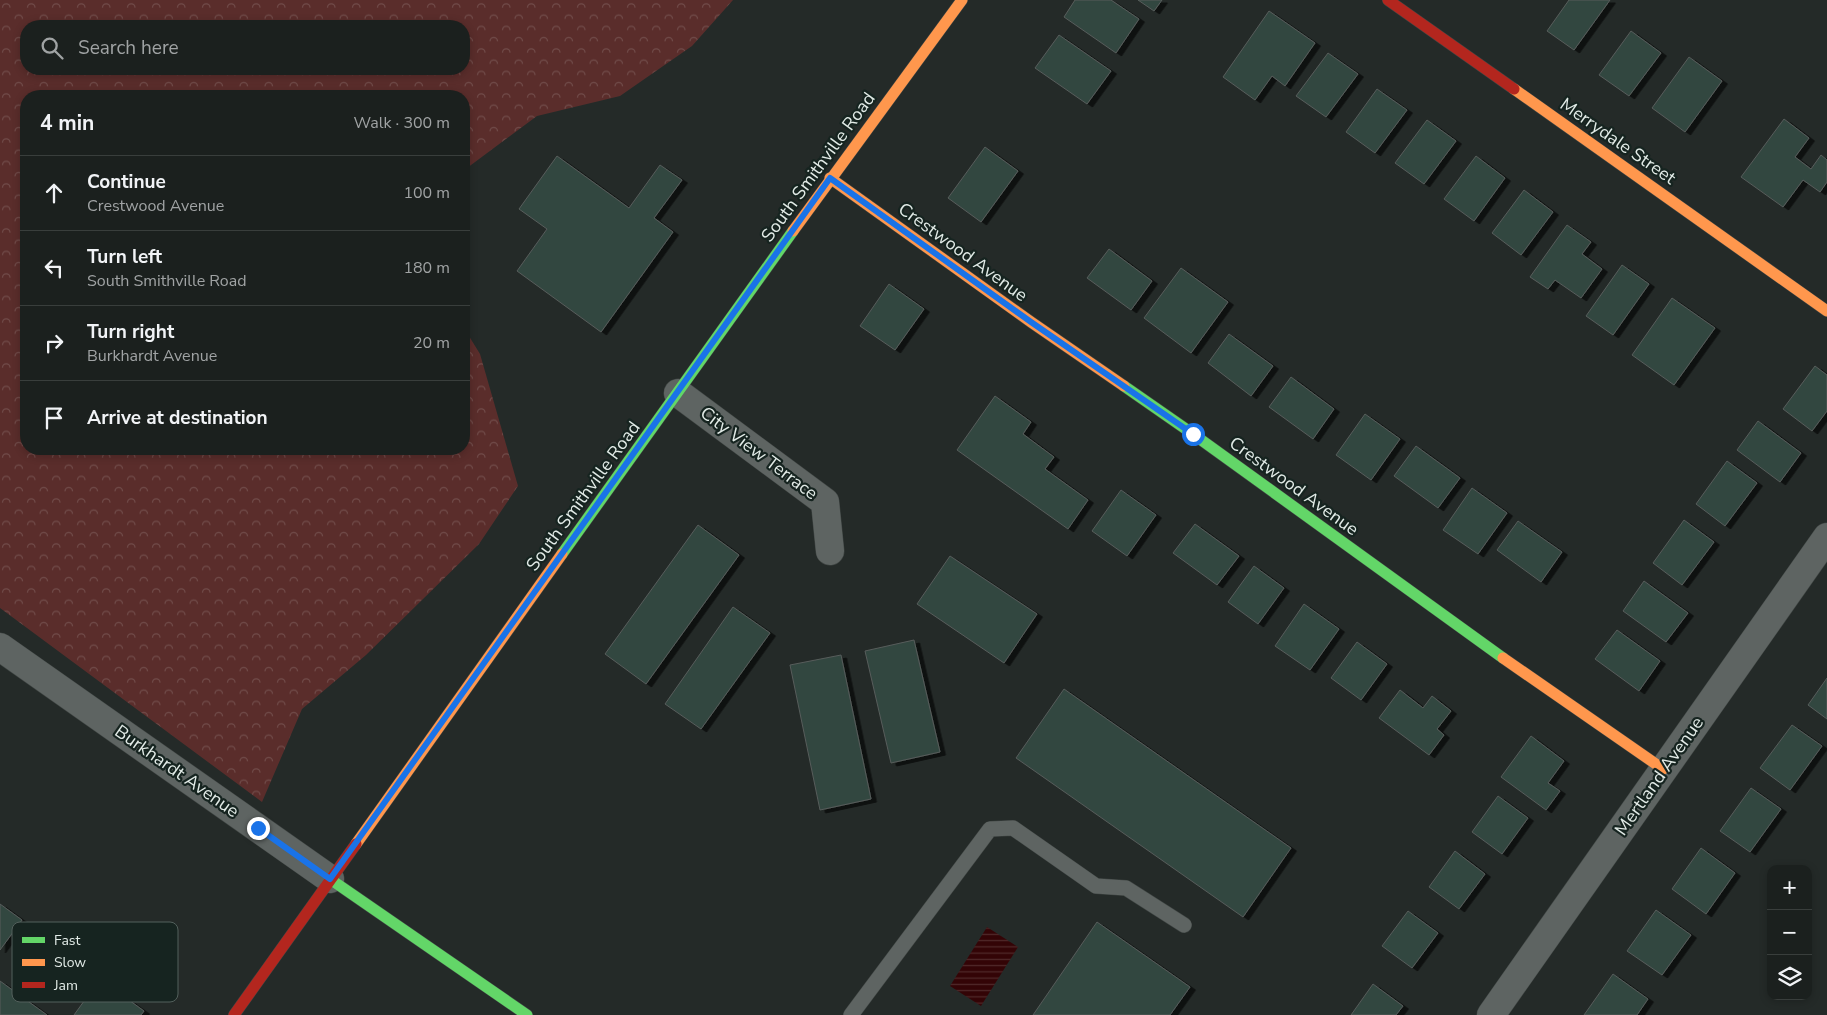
<!DOCTYPE html>
<html lang="en">
<head>
<meta charset="utf-8">
<style>
	:root { --surface:#1b201e; --page:#242827; --text:#f1f3f6; --muted:#a0a3a4; --line:#393e3c }
	body { margin:0; font-family:"Nunito Sans",sans-serif; background:var(--page); color:var(--text) }
	.controls { position:absolute; right:15px; bottom:15px; display:grid; overflow:hidden; border-radius:10px; box-shadow:0 2px 8px #0003 }
	.controls button { width:45px; height:45px; display:grid; place-items:center; padding:0; border:0; border-bottom:1px solid var(--line); background:var(--surface); color:var(--text); font:25px sans-serif }
	.stop { position:absolute; width:15px; height:15px; margin:-11px; border:4px solid #1a73e8; border-radius:50%; background:#fff }
	.stop.end { background:#1a73e8; border-color:#fff; box-shadow:0 1px 5px #0008 }
	.list { margin:0; padding:0; list-style:none }
	h2 { display:flex; justify-content:space-between; align-items:center; height:65px; margin:0; padding:0 20px; font-size:21px }
	h2 small { font-size:16px; font-weight:400; color:var(--muted) }
	.list li { display:grid; grid-template-columns:32px 1fr auto; gap:15px; align-items:center; box-sizing:border-box; height:75px; padding:0 20px; border-top:1px solid var(--line) }
	.list b { display:block; font-size:19px; white-space:nowrap }
	.list p { margin:0; font-size:16px; white-space:nowrap; color:var(--muted) }
	.list em { font-size:16px; font-style:normal; color:var(--muted) }
	.icon { flex:none; width:28px; height:28px; fill:none; stroke:currentColor; stroke-width:2; stroke-linecap:round; stroke-linejoin:round }
	.map { position:relative; flex:none; width:1827px; height:1015px; overflow:hidden }
	.search { position:absolute; background:var(--surface); box-shadow:0 2px 8px #0003; left:20px; top:20px; width:450px; height:55px; display:flex; align-items:center; gap:12px; box-sizing:border-box; padding:0 18px; border-radius:20px; color:var(--muted); font-size:19px }
	.panel { position:absolute; background:var(--surface); box-shadow:0 2px 8px #0003; left:20px; top:90px; width:450px; height:365px; border-radius:20px }
	.map>svg:first-child { display:block }
	.forest { fill:url(#forest-crowns); fill-rule:evenodd }
	.water { fill:url(#water-rules) }
	.building { fill:#334641; stroke:#575d5b; filter:url(#shadow) }
	.lines { fill:none; stroke-linecap:round; stroke-linejoin:round }
	.lane-casing { stroke:#404644; stroke-width:16 }
	.street-casing { stroke:#404644; stroke-width:29 }
	.fast-casing { stroke:#404644; stroke-width:12 }
	.slow-casing { stroke:#404644; stroke-width:12 }
	.jam-casing { stroke:#404644; stroke-width:12 }
	.lane { stroke:#5e6462; stroke-width:15 }
	.street { stroke:#5e6462; stroke-width:28 }
	.fast { stroke:#63d668; stroke-width:11 }
	.slow { stroke:#ff974d; stroke-width:11 }
	.jam { stroke:#b3261e; stroke-width:11 }
	.route { stroke:#1a73e8; stroke-width:6 }
	.labels { text-anchor:middle; stroke-width:4.5; stroke-linejoin:round; paint-order:stroke }
	.street-label { font-size:18px; fill:#e2ebe7; stroke:#162420 }
	.key { fill:#162420; stroke:#53605c; stroke-width:1 }
	.key-label { font-size:14px; fill:#e2ebe7 }
</style>
</head>
<body>
<div class="map">
<svg width="1827" height="1015" viewBox="0 0 1827 1015">
	<defs>
		<pattern id="forest-crowns" width="20" height="18" patternUnits="userSpaceOnUse" patternTransform="scale(1.25)"><rect width="20" height="18" fill="#5a2d2b"/><path d="M2 6a3 3 0 1 1 6 0M12 15a3 3 0 1 1 6 0" fill="none" stroke="#714c4a"/></pattern>
		<pattern id="water-rules" width="6" height="5" patternUnits="userSpaceOnUse" patternTransform="scale(1.25)"><rect width="6" height="5" fill="#330406"/><path d="M0 2.5h6" fill="none" stroke="#50292a"/></pattern>
		<filter id="shadow"><feDropShadow dx="5.5" dy="3" stdDeviation="0" flood-color="#0009"/></filter>
	</defs>
	<rect width="100%" height="100%" fill="#242a28"/>
	<path class="forest" d="M0,0H733L692,46L620,96L537,116L467,168L464,174V96H26V449H464V328L480,354L518,486L479,544L366,655L302,709L262,802L0,608ZM26,26H464V69H26Z"/>
	<path class="water" d="M987,927L1018,947L981,1006L950,986Z"/>
	<g class="building">
		<path d="M1075,0H1111L1139,19L1116,53L1064,17Z"/>
		<path d="M1138,0H1162L1154,11Z"/>
		<path d="M1569,0H1610L1574,50L1547,31Z"/>
		<path d="M1269,11L1315,43L1285,86L1272,76L1255,100L1223,77Z"/>
		<path d="M1631,31L1661,53L1629,96L1599,75Z"/>
		<path d="M1059,35L1111,71L1087,104L1035,68Z"/>
		<path d="M1328,53L1358,74L1326,117L1296,96Z"/>
		<path d="M1689,57L1722,81L1685,132L1652,108Z"/>
		<path d="M1377,89L1407,110L1375,153L1346,132Z"/>
		<path d="M1784,119L1809,138L1795,157L1811,169L1821,155L1827,160V182L1820,192L1803,180L1783,207L1741,177Z"/>
		<path d="M1427,120L1456,141L1424,184L1395,163Z"/>
		<path d="M985,147L1018,171L981,222L948,198Z"/>
		<path d="M557,156L629,208L660,165L682,180L654,218L673,232L601,332L517,271L547,229L519,209Z"/>
		<path d="M1476,156L1505,178L1474,221L1444,199Z"/>
		<path d="M1524,190L1553,212L1521,255L1492,233Z"/>
		<path d="M1567,225L1591,242L1582,254L1602,269L1581,298L1555,280L1548,289L1530,277Z"/>
		<path d="M1109,249L1152,281L1131,310L1087,278Z"/>
		<path d="M1622,265L1649,284L1613,335L1586,316Z"/>
		<path d="M1181,268L1228,302L1191,353L1144,318Z"/>
		<path d="M889,284L924,309L895,350L860,326Z"/>
		<path d="M1672,298L1715,328L1674,385L1632,355Z"/>
		<path d="M1229,334L1273,366L1251,396L1208,363Z"/>
		<path d="M1815,366L1827,375V411L1812,431L1783,409Z"/>
		<path d="M1291,377L1334,409L1313,439L1269,407Z"/>
		<path d="M995,396L1031,422L1023,434L1054,457L1045,469L1088,500L1068,529L957,450Z"/>
		<path d="M1365,414L1400,439L1371,480L1336,455Z"/>
		<path d="M1758,421L1801,453L1780,482L1737,450Z"/>
		<path d="M1416,446L1460,478L1438,508L1394,476Z"/>
		<path d="M1727,461L1757,483L1725,526L1696,504Z"/>
		<path d="M1472,488L1507,513L1478,554L1443,530Z"/>
		<path d="M1121,490L1156,515L1127,556L1092,531Z"/>
		<path d="M1684,520L1714,542L1682,585L1653,563Z"/>
		<path d="M1518,521L1562,552L1541,582L1497,550Z"/>
		<path d="M1195,524L1239,556L1217,585L1173,553Z"/>
		<path d="M698,525L739,555L646,684L605,654Z"/>
		<path d="M950,556L1037,614L1004,663L917,604Z"/>
		<path d="M1254,566L1284,588L1258,624L1228,602Z"/>
		<path d="M1644,581L1688,613L1666,642L1623,611Z"/>
		<path d="M1304,604L1339,629L1310,670L1275,646Z"/>
		<path d="M733,607L770,633L701,729L665,704Z"/>
		<path d="M1617,630L1660,661L1639,691L1595,659Z"/>
		<path d="M914,640L940,752L891,763L865,651Z"/>
		<path d="M1357,642L1387,664L1361,700L1331,678Z"/>
		<path d="M841,655L871,799L820,810L790,665Z"/>
		<path d="M1827,678V719L1808,705Z"/>
		<path d="M1064,689L1291,848L1243,917L1016,758Z"/>
		<path d="M1400,690L1423,708L1432,696L1451,711L1437,729L1444,735L1429,755L1379,718Z"/>
		<path d="M1792,725L1822,746L1790,790L1760,768Z"/>
		<path d="M1531,736L1564,761L1548,783L1560,791L1546,810L1501,777Z"/>
		<path d="M1751,788L1781,809L1750,852L1720,831Z"/>
		<path d="M1498,796L1528,818L1502,854L1472,832Z"/>
		<path d="M1701,848L1735,873L1706,914L1672,889Z"/>
		<path d="M1455,851L1485,874L1459,909L1429,887Z"/>
		<path d="M0,904L22,920L0,950Z"/>
		<path d="M1656,910L1691,935L1662,975L1627,951Z"/>
		<path d="M1408,911L1438,933L1412,968L1382,946Z"/>
		<path d="M1097,922L1190,987L1170,1015H1033Z"/>
		<path d="M1613,974L1648,999L1637,1015H1584Z"/>
		<path d="M100,979L144,1011L141,1015H74Z"/>
		<path d="M0,981L47,1015H0Z"/>
		<path d="M1373,984L1403,1006L1396,1015H1351Z"/>
	</g>
	<g class="lines">
		<defs>
			<path id="lane" d="M851,1015L990,829L1013,828L1096,886L1126,888L1184,925"/>
			<g id="street">
				<path d="M678,393L825,502L830,551"/>
				<path d="M0,647L330,879"/>
				<path d="M1491,1015L1827,537"/>
			</g>
			<g id="fast">
				<path d="M1124,386L1193,434L1503,658"/>
				<path d="M562,554L793,231"/>
				<path d="M330,879L527,1015"/>
			</g>
			<g id="slow">
				<path d="M1514,89L1827,311"/>
				<path d="M830,178L1031,322L1124,386"/>
				<path d="M793,231L962,0"/>
				<path d="M1503,658L1663,769"/>
				<path d="M356,844L562,554"/>
			</g>
			<g id="jam">
				<path d="M1388,0L1514,89"/>
				<path d="M234,1015L356,844"/>
			</g>
		</defs>
		<use href="#lane" class="lane-casing"/>
		<use href="#street" class="street-casing"/>
		<use href="#fast" class="fast-casing"/>
		<use href="#slow" class="slow-casing"/>
		<use href="#jam" class="jam-casing"/>
		<use href="#lane" class="lane"/>
		<use href="#street" class="street"/>
		<use href="#fast" class="fast"/>
		<use href="#slow" class="slow"/>
		<use href="#jam" class="jam"/>
	</g>
	<g class="lines">
		<path class="route" d="M258,828L330,879L830,178L1031,322L1193,434"/>
	</g>
	<g class="labels">
		<g class="street-label">
			<text transform="translate(1618 141) rotate(35)" y="6">Merrydale Street</text>
			<text transform="translate(818 167) rotate(-54)" y="6">South Smithville Road</text>
			<text transform="translate(963 252) rotate(36)" y="6">Crestwood Avenue</text>
			<text transform="translate(759 453) rotate(37)" y="6">City View Terrace</text>
			<text transform="translate(1294 486) rotate(36)" y="6">Crestwood Avenue</text>
			<text transform="translate(583 496) rotate(-54)" y="6">South Smithville Road</text>
			<text transform="translate(177 771) rotate(35)" y="6">Burkhardt Avenue</text>
			<text transform="translate(1659 776) rotate(-55)" y="6">Mertland Avenue</text>
		</g>
	</g>
	<rect x="12" y="922" width="166" height="80" rx="8" class="key"/>
	<rect x="22" y="937" width="23" height="6" fill="#63d668"/>
	<rect x="22" y="959" width="23" height="7" fill="#ff974d"/>
	<rect x="22" y="982" width="23" height="6" fill="#b3261e"/>
	<g class="key-label">
		<text x="54" y="945">Fast</text>
		<text x="54" y="967">Slow</text>
		<text x="54" y="990">Jam</text>
	</g>
</svg>
<div class="controls">
<button>+</button>
<button>−</button>
<button><svg class="icon" aria-label="layers" viewBox="0 0 24 24"><path d="M12 4l9 5-9 5-9-5zM3 14l9 5 9-5"/></svg></button>
</div>
<div class="stop" style="left:1193px;top:434px"></div>
<div class="stop end" style="left:258px;top:828px"></div>
<div class="search"><svg class="icon" aria-label="search" viewBox="0 0 24 24"><circle cx="10" cy="10" r="6"/><path d="M15 15l6 6"/></svg>Search here</div>
<section class="panel">
<h2>4 min<small>Walk · 300 m</small></h2>
<ul class="list">
<li><svg class="icon" aria-label="ahead" viewBox="0 0 24 24"><path d="M12 20V5M6 11l6-6 6 6"/></svg><div><b>Continue</b><p>Crestwood Avenue</p></div><em>100 m</em></li>
<li><svg class="icon" aria-label="left" viewBox="0 0 24 24"><path d="M17 20v-9H6M10 6l-5 5 5 5"/></svg><div><b>Turn left</b><p>South Smithville Road</p></div><em>180 m</em></li>
<li><svg class="icon" aria-label="right" viewBox="0 0 24 24"><path d="M7 20v-9h11M14 6l5 5-5 5"/></svg><div><b>Turn right</b><p>Burkhardt Avenue</p></div><em>20 m</em></li>
<li><svg class="icon" aria-label="arrive" viewBox="0 0 24 24"><path d="M6 21V4h12l-3 4 3 4H6"/></svg><div><b>Arrive at destination</b></div></li>
</ul>
</section>
</div>
</body>
</html>
